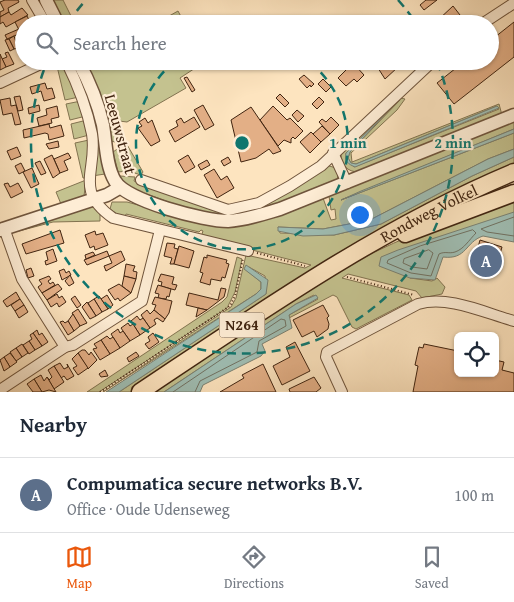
<!DOCTYPE html>
<html lang="en">
<head>
<meta charset="utf-8">
<style>
	:root { --surface:#fff; --page:#f6f6f7; --text:#1f2937; --muted:#747a83; --line:#e0e1e3; --accent:#ea580c }
	body { margin:0; font-family:"Gentium Book Plus",serif; background:var(--page); color:var(--text) }
	.controls { position:absolute; right:15px; bottom:15px; display:grid; overflow:hidden; border-radius:8px; box-shadow:0 1px 4px #0004 }
	.controls button { width:45px; height:45px; display:grid; place-items:center; padding:0; border:0; border-bottom:1px solid var(--line); background:var(--surface); color:var(--text); font:25px sans-serif }
	.you { position:absolute; left:359px; top:214px; width:18px; height:18px; margin:-12px; border:4px solid #fff; border-radius:50%; background:#1a73e8; box-shadow:0 0 0 8px #1a73e833 }
	.badge { display:grid; place-items:center; width:32px; height:32px; border-radius:50%; background:var(--accent); color:#fff; font-size:16px; font-weight:700 }
	.pin { position:absolute; translate:-50% -50%; border:2px solid #fff; box-shadow:0 1px 5px #0006 }
	.list { margin:0; padding:0; list-style:none }
	h2 { display:flex; justify-content:space-between; align-items:center; height:65px; margin:0; padding:0 20px; font-size:21px }
	h2 small { font-size:16px; font-weight:400; color:var(--muted) }
	.list li { display:grid; grid-template-columns:32px 1fr auto; gap:15px; align-items:center; box-sizing:border-box; height:75px; padding:0 20px; border-top:1px solid var(--line) }
	.list b { display:block; font-size:19px; white-space:nowrap }
	.list p { margin:0; font-size:16px; white-space:nowrap; color:var(--muted) }
	.list em { font-size:16px; font-style:normal; color:var(--muted) }
	.icon { flex:none; width:28px; height:28px; fill:none; stroke:currentColor; stroke-width:2; stroke-linecap:round; stroke-linejoin:round }
	.map { position:relative; flex:none; width:514px; height:392px; overflow:hidden }
	.search { position:absolute; background:var(--surface); box-shadow:0 1px 4px #0004; left:15px; right:15px; top:15px; height:55px; display:flex; align-items:center; gap:12px; box-sizing:border-box; padding:0 18px; border-radius:28px; color:var(--muted); font-size:19px }
	.sheet { height:140px; background:var(--surface) }
	nav { display:flex; justify-content:space-around; align-items:center; box-sizing:border-box; height:70px; border-top:1px solid var(--line); background:var(--surface); font-size:14px; color:var(--muted) }
	nav a { display:grid; justify-items:center; gap:2px }
	nav .on { color:var(--accent) }
	.map>svg:first-child { display:block }
	.green { fill:#c4c28f; stroke:#827350; fill-rule:evenodd }
	.water { fill:#9fbeb4; stroke:#798072 }
	.lines { fill:none; stroke-linecap:round; stroke-linejoin:round }
	.shore { stroke:#707162; stroke-width:1 }
	.building { fill:#e3af86; stroke:#402410 }
	.minor-casing { stroke:#6f543c; stroke-width:12 }
	.tertiary-casing { stroke:#6f543c; stroke-width:15 }
	.primary-casing { stroke:#402410; stroke-width:19 }
	.path { stroke:#402410; stroke-width:2; stroke-dasharray:1 2.5; stroke-linecap:butt }
	.minor { stroke:#feedd5; stroke-width:10 }
	.tertiary { stroke:#feedd5; stroke-width:12 }
	.primary { stroke:#fde4bf; stroke-width:16 }
	.ring { fill:none; stroke:#0f766e; stroke-width:2.5; stroke-dasharray:9 6 }
	.labels { text-anchor:middle; stroke-width:4.5; stroke-linejoin:round; paint-order:stroke }
	.shield { fill:#feedd5; stroke:#79604b; stroke-width:1 }
	.shield-label { font-size:15px; font-weight:bold; fill:#402410 }
	.street-label { font-size:16px; fill:#402410; stroke:#feedd5 }
	.centre { fill:#0f766e; stroke:#feedd5; stroke-width:2.5 }
	.ring-label { font-size:15px; text-anchor:middle; font-weight:bold; fill:#0f766e; stroke:#feedd5; stroke-width:4.5; stroke-linejoin:round; paint-order:stroke }
</style>
</head>
<body>
<div class="map">
<svg width="514" height="392" viewBox="0 0 514 392">
	<rect width="100%" height="100%" fill="#fde4bf"/>
	<filter id="stains"><feTurbulence type="fractalNoise" baseFrequency=".004" numOctaves="4"/><feColorMatrix values="0 0 0 0 .2 0 0 0 0 .09 0 0 0 0 .02 0 0 0 .5 -.17"/></filter>
	<radialGradient id="worn" r=".72"><stop offset=".6" stop-color="#630" stop-opacity="0"/><stop offset="1" stop-color="#630" stop-opacity=".3"/></radialGradient>
	<g class="green">
		<path d="M50,0H63L75,24H63Z"/>
		<path d="M178,11L185,24H155Z"/>
		<path d="M69,61H74L96,116L105,174L92,176L94,161Z"/>
		<path d="M84,61H206L180,78L186,88L127,122L119,121L124,137L115,142L111,141Z"/>
		<path d="M56,62L62,64L79,97L65,100Z"/>
		<path d="M396,97L405,99L397,110L351,153L352,162L499,104L502,115L359,172C347,172 341,165 341,153ZM400,100L350,152L348,158L351,163L356,164L497,106L499,109L354,167L346,159V153Z"/>
		<path d="M81,101L86,116L70,120L66,104Z"/>
		<path d="M87,120L89,135L74,139L71,124Z"/>
		<path d="M514,121V129L341,200L514,133V149L488,159L370,220L323,229L278,227L280,233L334,235L381,224L472,176L514,157V169L287,289L131,392H119L266,294L265,276L249,267L245,269L261,282V289L256,294L103,392L231,307L236,298L246,255L305,268L311,265L201,237L203,231L201,230L199,232L126,214L125,217L117,214L110,209L112,202H127L213,225L323,198L331,220L336,219L335,209L331,210L329,196Z"/>
		<path d="M89,140L85,178H83L75,143Z"/>
		<path d="M126,143L143,172L141,175L128,171L118,172L113,152Z"/>
		<path d="M326,165L336,168L338,174L337,181C302,194 266,215 228,216C205,217 179,206 158,198C144,193 127,189 120,176L135,177L134,181L143,185L226,213Z"/>
		<path d="M86,180L84,196L61,204L56,192Z"/>
		<path d="M514,197V214L492,221L410,278L432,281L437,278L445,287L442,294L422,298L416,291L348,274L342,278L409,295L412,300L356,329L352,327L337,297L333,295L289,318V315L318,299L314,295L296,304L164,392H149C217,348 283,299 355,262C406,235 460,216 514,197Z"/>
		<path d="M89,206L96,208L100,213V221L53,222L19,231L18,228Z"/>
		<path d="M237,257L242,259L235,292L227,308L99,392H87L222,302L227,297Z"/>
	</g>
	<g class="water">
		<path d="M399,99L350,152L348,158L351,163L356,164L497,106L499,108L355,167C348,164 344,161 346,153Z"/>
		<path d="M514,129V133L341,200L361,191Z"/>
		<path d="M514,149V157L472,176L381,224L334,235L303,236L278,231V227L323,229L370,220L488,159Z"/>
		<path d="M514,212V242L483,236C465,242 467,260 443,257L435,280L410,278L379,266L381,257L398,250Z"/>
		<path d="M246,265L268,280L266,294L119,392H106L256,294L261,289V282L244,269Z"/>
		<path d="M316,295L318,298L289,315L292,328L262,344L265,351L261,356L203,385L200,392H164L296,304Z"/>
	</g>
	<g class="lines">
		<g class="shore">
			<path d="M514,217L481,229L487,232L514,236"/>
			<path d="M473,230L476,233C469,240 464,249 455,252C449,254 445,251 439,254L431,276L411,273L387,263L388,260L420,246Z"/>
			<path d="M429,250L433,253L427,269L412,267L403,263L404,259Z"/>
			<path d="M173,392L281,319L285,320L286,326L259,341L257,352L200,381L195,392"/>
		</g>
	</g>
	<g class="building">
		<path d="M5,0H18L19,2L8,8L9,12L0,17V12L4,10L0,2Z"/>
		<path d="M426,0H437L424,10L420,5Z"/>
		<path d="M453,6L460,15L450,24H439L437,21Z"/>
		<path d="M22,8L28,15L6,27L3,22L0,24V17L9,12L11,15Z"/>
		<path d="M27,16L31,24H24V27L19,30L15,22Z"/>
		<path d="M514,22V57L454,104L437,83L465,61H490V41Z"/>
		<path d="M19,29L21,33L7,39L5,35Z"/>
		<path d="M14,36L18,48L14,49L9,39Z"/>
		<path d="M9,39L14,49L10,51L5,40Z"/>
		<path d="M8,52L14,64L6,67L2,59L7,57L5,53Z"/>
		<path d="M0,54L6,67L0,70Z"/>
		<path d="M392,61L398,67L385,79L378,68L385,61Z"/>
		<path d="M353,63L364,75L357,82L354,79L346,86L338,78Z"/>
		<path d="M304,75L314,84L311,87L310,85L307,88L299,79Z"/>
		<path d="M187,77L195,90L192,92L184,78Z"/>
		<path d="M323,79L331,87L326,92L318,84Z"/>
		<path d="M45,83L47,89L52,88L55,98L44,101L41,91L32,94L30,87Z"/>
		<path d="M280,94L289,103L285,107L276,98Z"/>
		<path d="M20,96L23,110L18,111L14,97Z"/>
		<path d="M319,97L324,102L317,109L312,104Z"/>
		<path d="M10,98L11,106L16,105L21,124L15,125L12,113L3,115L0,100Z"/>
		<path d="M39,105L40,111L29,114L28,108Z"/>
		<path d="M203,105L214,125L205,130L194,110Z"/>
		<path d="M57,106L59,117L51,119L52,123L39,126L37,118L47,115L46,109Z"/>
		<path d="M273,106L287,120L290,118L303,131L295,139L293,137L291,139V143L284,140L278,146L260,120Z"/>
		<path d="M251,107L281,151L273,154L269,149L256,158L241,162L231,120Z"/>
		<path d="M297,110L304,116L298,122L292,115Z"/>
		<path d="M194,117L200,127L175,142L169,131L178,126L176,121L181,118L184,123Z"/>
		<path d="M331,117L339,125L330,134L319,122L322,119L326,122Z"/>
		<path d="M145,118L148,123L152,120L160,141L151,146L138,128L142,126L139,122Z"/>
		<path d="M49,124L50,128L61,125L64,136L49,140L48,134L45,133L24,138L23,130Z"/>
		<path d="M322,126L330,134L321,142L313,134Z"/>
		<path d="M311,132L321,142L310,153L300,142Z"/>
		<path d="M58,141L59,147L49,149L46,144Z"/>
		<path d="M17,147L21,156L11,160L7,151Z"/>
		<path d="M68,153L71,158L64,161L68,170L60,173L54,159Z"/>
		<path d="M52,155L60,173L53,178L44,159Z"/>
		<path d="M188,155L195,167L185,173L178,161Z"/>
		<path d="M228,157L231,162L224,166L221,161Z"/>
		<path d="M207,160L210,165L201,170L198,165Z"/>
		<path d="M40,161L46,173L41,175L35,163Z"/>
		<path d="M21,163L25,171L19,174L15,166Z"/>
		<path d="M32,168L39,184L31,188L23,172Z"/>
		<path d="M214,169L221,180L227,176L234,188L217,198L204,175Z"/>
		<path d="M8,183L10,187L18,183L23,192L11,198L4,184Z"/>
		<path d="M60,230L64,243L26,254L22,244Z"/>
		<path d="M95,231L96,235L103,233L108,245L95,250L94,246L90,248L85,235Z"/>
		<path d="M480,240L502,247L496,268L474,262Z"/>
		<path d="M167,243L175,244L174,248L178,249L174,264H170L172,258L164,256Z"/>
		<path d="M179,246L194,251L189,268L174,264Z"/>
		<path d="M53,249L57,261L46,265L45,261L48,260L46,252Z"/>
		<path d="M107,251L109,256L121,251L125,260L106,271L104,266L112,263L109,256L87,265L84,260Z"/>
		<path d="M93,252L95,255L86,259L85,255Z"/>
		<path d="M207,255L227,260L226,263L229,264L225,278L222,277L221,281L211,279L210,285L200,282L203,273L200,272L204,257L207,258Z"/>
		<path d="M126,264L135,266L133,271L137,272L136,279L124,276Z"/>
		<path d="M31,268L34,276L28,278L26,270Z"/>
		<path d="M64,269L66,273L69,271L71,275L62,280L59,271Z"/>
		<path d="M161,274L174,277L172,284L177,285L175,290L161,286L162,282L158,281Z"/>
		<path d="M70,275L74,283L69,286L65,281Z"/>
		<path d="M49,276L51,279L48,281L50,284L53,282L55,285L42,293L38,287L42,284L39,280Z"/>
		<path d="M124,276L136,279L131,293L122,286Z"/>
		<path d="M58,284L62,289L47,300L42,293Z"/>
		<path d="M119,284L131,293L120,301L118,298L115,300L108,290Z"/>
		<path d="M158,285L171,289L169,297L167,296L166,299L158,298L159,294L155,293Z"/>
		<path d="M221,288L226,289L224,297L207,310L186,305L189,293L218,300Z"/>
		<path d="M16,292L20,299L7,307L3,301Z"/>
		<path d="M57,294L59,298L62,296L66,302L59,307L57,303L51,307L47,300Z"/>
		<path d="M107,295L113,305L108,309L101,299Z"/>
		<path d="M75,296L81,305L77,308L71,299Z"/>
		<path d="M99,296L108,309L102,312L94,299Z"/>
		<path d="M155,297L172,301L169,313L165,319L154,310L156,305L152,304Z"/>
		<path d="M20,299L24,305L15,311L11,305Z"/>
		<path d="M94,299L102,312L96,316L88,303Z"/>
		<path d="M87,302L96,316L90,319L82,307Z"/>
		<path d="M24,305L28,312L19,318L15,311Z"/>
		<path d="M323,305L329,316L327,318L329,324L328,329L317,337L314,331L302,337L293,320Z"/>
		<path d="M198,308L207,310L196,317Z"/>
		<path d="M78,309L87,323L80,326L72,313Z"/>
		<path d="M147,310L150,314L154,310L165,319L163,322L157,318L154,320L156,324L150,328L141,315Z"/>
		<path d="M73,314L80,326L74,331L68,321Z"/>
		<path d="M137,316L140,320L143,318L150,328L140,335L131,321Z"/>
		<path d="M63,321L65,323L68,321L74,331L68,335L60,322Z"/>
		<path d="M128,323L130,326L133,324L140,335L130,341L121,328Z"/>
		<path d="M118,329L120,333L123,331L130,341L120,348L111,334Z"/>
		<path d="M37,330L39,335L42,333L48,342L42,346L33,333Z"/>
		<path d="M33,333L42,346L35,350L29,341L32,339L30,335Z"/>
		<path d="M153,333L159,342L149,349L145,344L150,341L148,337Z"/>
		<path d="M107,336L110,339L113,337L120,348L110,354L101,340Z"/>
		<path d="M101,340L110,354L100,360L93,349L97,348L94,344Z"/>
		<path d="M29,341L35,350L29,354L23,345Z"/>
		<path d="M295,342L310,371L282,385L273,366L290,357L286,347Z"/>
		<path d="M22,344L28,353L22,357L16,348Z"/>
		<path d="M424,344L458,351V373H495V360L504,362L502,370L514,373V392H413L418,366L415,365L419,347L423,348Z"/>
		<path d="M16,348L22,357L16,361L10,352Z"/>
		<path d="M82,350H85L89,355L91,352L97,360L88,369L78,353Z"/>
		<path d="M136,352L139,356L129,362L127,358Z"/>
		<path d="M10,353L17,362L10,367L4,357Z"/>
		<path d="M78,353L88,368L78,375L73,368L77,366L72,359Z"/>
		<path d="M4,357L10,367L4,371L0,360Z"/>
		<path d="M60,363L64,369L68,367L67,364L74,376L67,380L64,376L61,378L54,366Z"/>
		<path d="M263,364L276,392H220L244,378L242,375Z"/>
		<path d="M54,366L64,382L54,389L47,377L49,380L52,377L48,370Z"/>
		<path d="M105,370L108,376L101,377L99,374Z"/>
		<path d="M41,375L44,381L47,377L56,392L49,390L42,392L34,379Z"/>
		<path d="M314,377L321,388L316,392H290L289,389Z"/>
		<path d="M34,379L42,392H33L27,384Z"/>
	</g>
	<g class="lines">
		<defs>
			<g id="minor">
				<path d="M32,0L46,24"/>
				<path d="M482,24L514,3"/>
				<path d="M66,61C78,85 87,108 92,134C98,170 73,190 113,218L248,251"/>
				<path d="M0,83L47,61"/>
				<path d="M333,153L347,183"/>
				<path d="M141,180L228,210L259,203L290,186L321,166L433,61"/>
				<path d="M4,228L22,279L65,347"/>
				<path d="M0,390L65,347L73,345L142,301L160,230"/>
				<path d="M342,392L326,357L327,352L418,304C448,295 485,313 514,321"/>
			</g>
			<g id="tertiary">
				<path d="M46,0L58,24"/>
				<path d="M78,61C89,81 98,103 103,125C106,143 106,166 115,181C126,201 205,221 228,221C246,220 263,214 280,209L514,115"/>
				<path d="M0,230L107,195L119,188"/>
			</g>
			<g id="primary">
				<path d="M405,234L514,193"/>
				<path id="s1" d="M140,392C260,312 380,228 514,172"/>
			</g>
		</defs>
		<use href="#minor" class="minor-casing"/>
		<use href="#tertiary" class="tertiary-casing"/>
		<use href="#primary" class="primary-casing"/>
		<g class="path">
			<path d="M123,173L133,174"/>
			<path d="M257,253L305,266"/>
			<path d="M347,277L414,295"/>
			<path d="M100,392L230,306L235,296L243,258"/>
		</g>
		<use href="#minor" class="minor"/>
		<use href="#tertiary" class="tertiary"/>
		<use href="#primary" class="primary"/>
	</g>
	<g class="ring">
		<path d="M310 62A106 106 0 1 1 174 62"/>
		<path d="M68 23A211 211 0 0 1 86 0M398 0A211 211 0 0 1 416 23M437 62A211 211 0 1 1 47 62"/>
	</g>
	<g class="labels">
		<rect class="shield" x="219.5" y="312.5" width="45" height="25" rx="4"/>
		<g class="shield-label">
			<text x="242" y="330">N264</text>
		</g>
		<g class="street-label">
			<text transform="translate(121 134) rotate(75)" y="6">Leeuwstraat</text>
			<text dy="6" stroke="none"><textPath href="#s1" startOffset="340">Rondweg Volkel</textPath></text>
		</g>
	</g>
	<circle cx="242" cy="143" r="8" class="centre"/>
	<g class="ring-label">
		<text x="348" y="148">1 min</text>
		<text x="453" y="148">2 min</text>
	</g>
	<rect width="100%" height="100%" filter="url(#stains)"/>
	<rect width="100%" height="100%" fill="url(#worn)"/>
</svg>
<div class="controls">
<button><svg class="icon" aria-label="locate" viewBox="0 0 24 24"><circle cx="12" cy="12" r="6"/><path d="M12 2v4M12 18v4M2 12h4M18 12h4"/></svg></button>
</div>
<div class="you"></div>
<div class="pin badge" style="left:486px;top:261px;background:#5c6f8a">A</div>
<div class="search"><svg class="icon" aria-label="search" viewBox="0 0 24 24"><circle cx="10" cy="10" r="6"/><path d="M15 15l6 6"/></svg>Search here</div>
</div>
<section class="sheet">
<h2>Nearby<small></small></h2>
<ul class="list">
<li><span class="badge" style="background:#5c6f8a">A</span><div><b>Compumatica secure networks B.V.</b><p>Office · Oude Udenseweg</p></div><em>100 m</em></li>
</ul>
</section>
<nav>
<a class="on"><svg class="icon" aria-label="map" viewBox="0 0 24 24"><path d="M3 6l6-2 6 2 6-2v14l-6 2-6-2-6 2zM9 4v14M15 6v14"/></svg>Map</a>
<a><svg class="icon" aria-label="directions" viewBox="0 0 24 24"><path d="M12 3l9 9-9 9-9-9zM9 14v-3h6M13 9l2 2-2 2"/></svg>Directions</a>
<a><svg class="icon" aria-label="saved" viewBox="0 0 24 24"><path d="M7 4h10v16l-5-4-5 4z"/></svg>Saved</a>
</nav>
</body>
</html>
